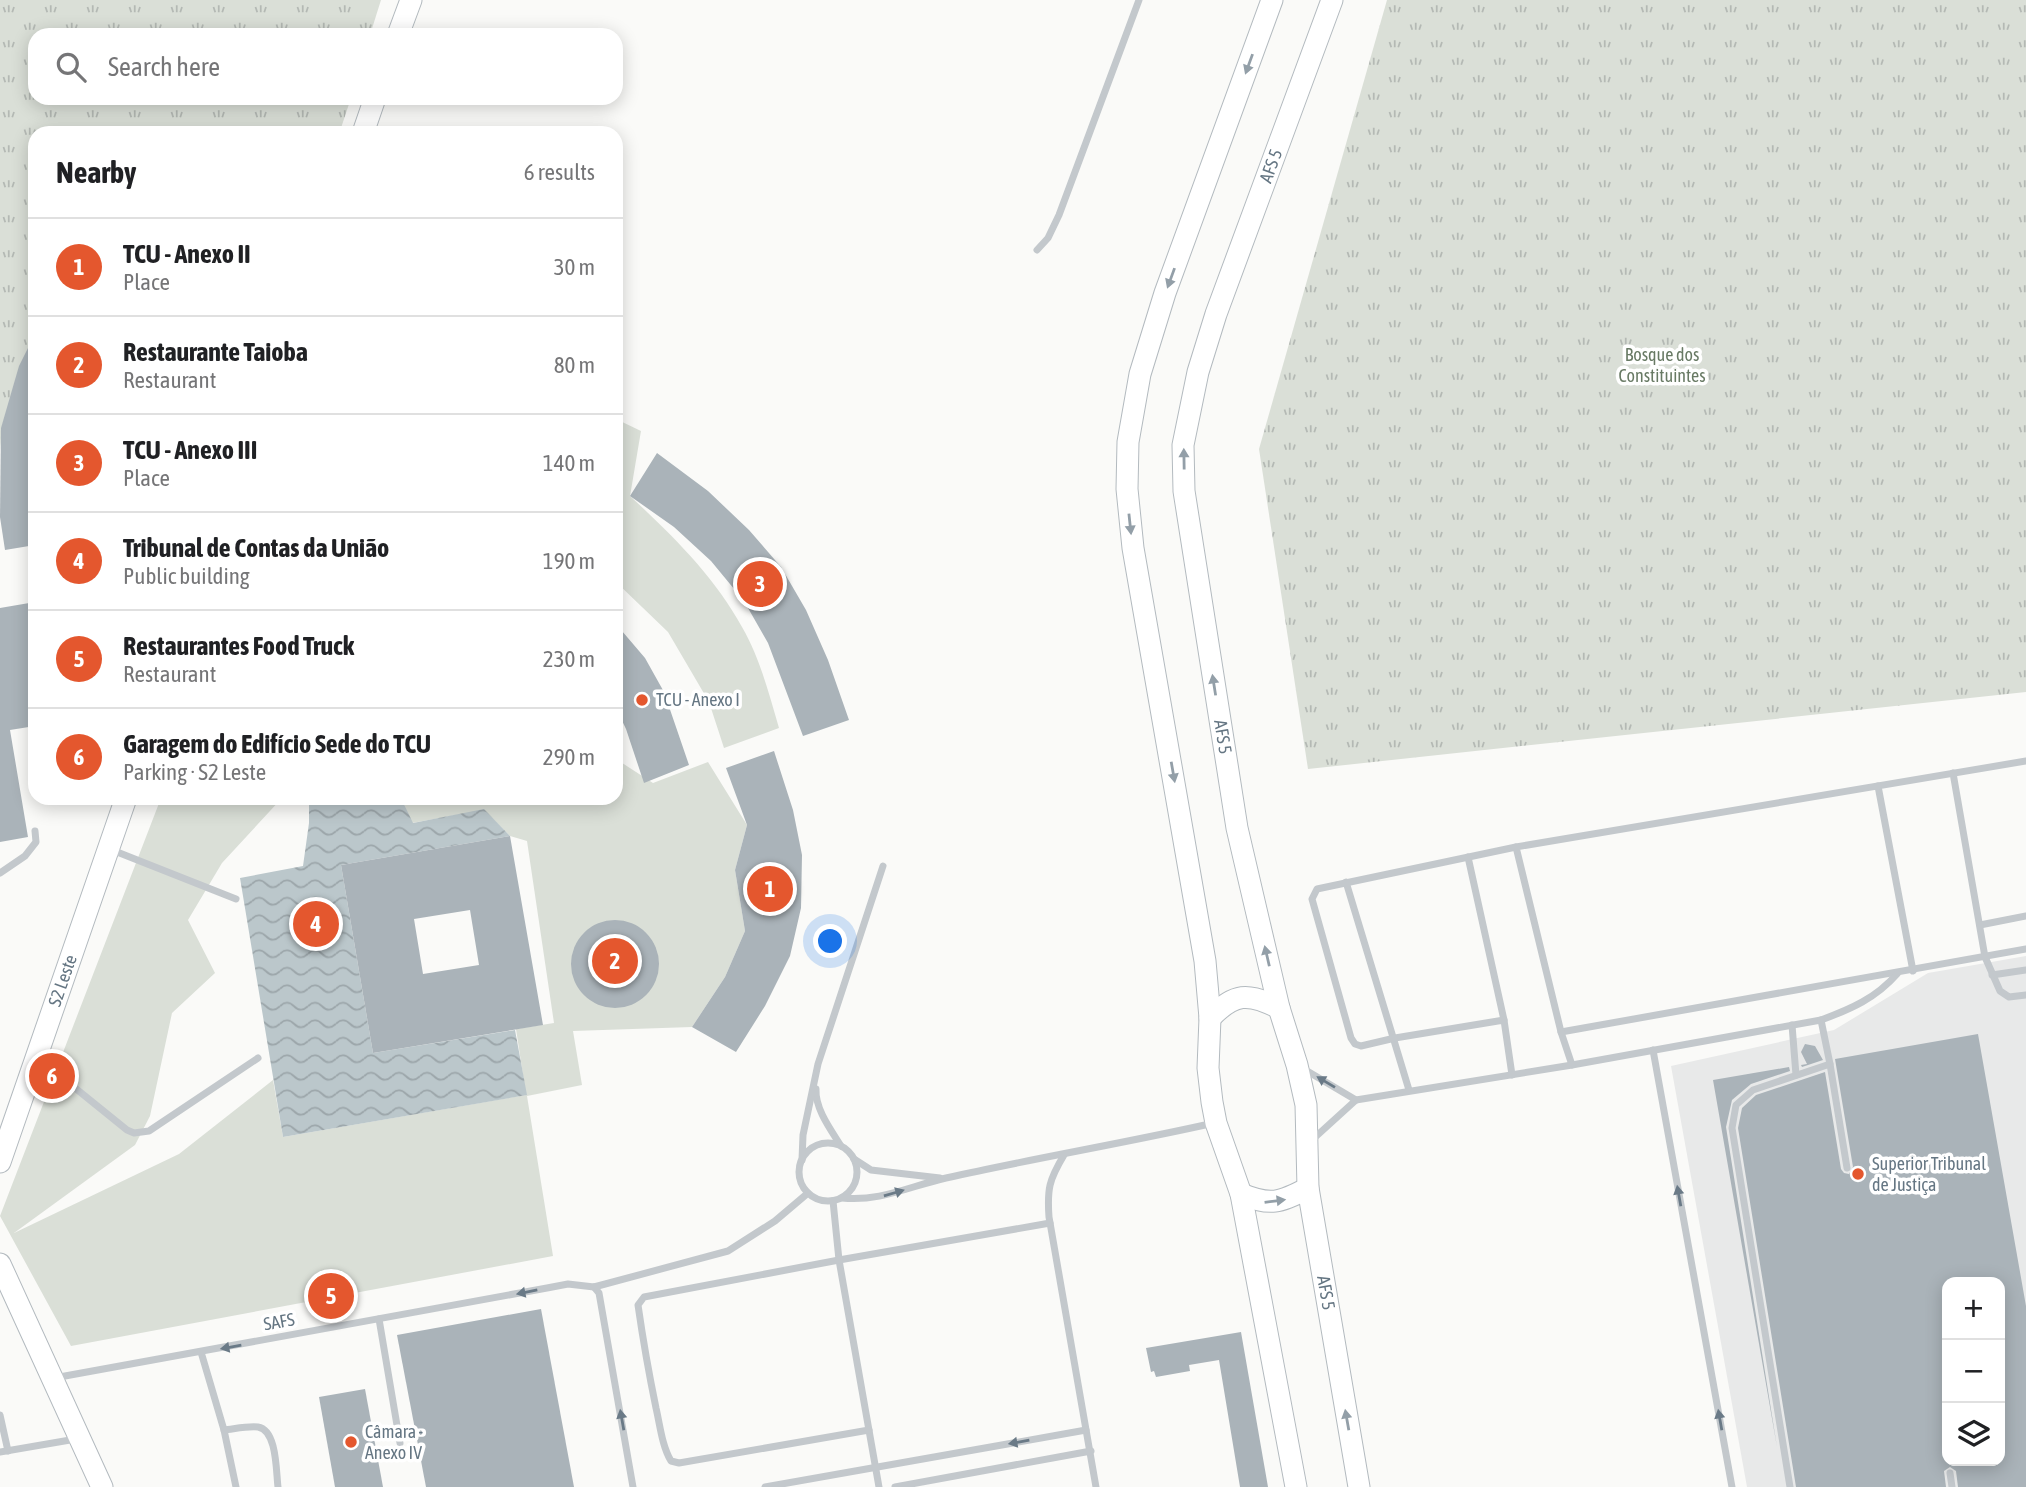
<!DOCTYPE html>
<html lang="en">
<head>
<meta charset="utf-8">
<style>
	:root { --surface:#fff; --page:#f2f2f2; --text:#202124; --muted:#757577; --line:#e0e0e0; --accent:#e4572e }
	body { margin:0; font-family:"Asap Condensed",sans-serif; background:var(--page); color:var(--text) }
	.controls { position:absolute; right:21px; bottom:21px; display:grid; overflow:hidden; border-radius:14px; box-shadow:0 4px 18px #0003 }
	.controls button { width:63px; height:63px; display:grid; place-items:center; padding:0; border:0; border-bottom:2px solid var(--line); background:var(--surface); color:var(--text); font:35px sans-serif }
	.you { position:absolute; left:831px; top:942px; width:24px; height:24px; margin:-18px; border:5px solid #fff; border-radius:50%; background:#1a73e8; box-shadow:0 0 0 10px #1a73e833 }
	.badge { display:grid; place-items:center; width:46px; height:46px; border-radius:50%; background:var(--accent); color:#fff; font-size:23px; font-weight:700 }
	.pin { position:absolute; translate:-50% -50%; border:4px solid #fff; box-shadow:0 2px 7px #0006 }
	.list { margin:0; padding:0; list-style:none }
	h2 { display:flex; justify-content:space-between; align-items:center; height:91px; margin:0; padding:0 28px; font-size:30px }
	h2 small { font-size:23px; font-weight:400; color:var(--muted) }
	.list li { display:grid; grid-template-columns:46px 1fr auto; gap:21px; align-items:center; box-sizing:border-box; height:98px; padding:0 28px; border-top:2px solid var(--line) }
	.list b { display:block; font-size:26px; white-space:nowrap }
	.list p { margin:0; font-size:23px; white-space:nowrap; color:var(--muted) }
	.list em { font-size:23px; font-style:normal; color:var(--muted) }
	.icon { flex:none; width:38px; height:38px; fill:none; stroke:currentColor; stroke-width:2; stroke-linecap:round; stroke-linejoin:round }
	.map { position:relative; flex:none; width:2026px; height:1487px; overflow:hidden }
	.search { position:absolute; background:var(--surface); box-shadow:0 4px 18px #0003; left:28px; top:28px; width:595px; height:77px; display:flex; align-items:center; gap:18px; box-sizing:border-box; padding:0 24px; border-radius:21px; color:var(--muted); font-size:26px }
	.panel { position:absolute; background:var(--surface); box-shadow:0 4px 18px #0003; left:28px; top:126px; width:595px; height:679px; border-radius:21px }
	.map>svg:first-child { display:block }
	.built { fill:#e8e9e9; fill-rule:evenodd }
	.green { fill:#dadfd7 }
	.park { fill:url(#park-tufts) }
	.water { fill:url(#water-waves) }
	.building { fill:#aab3b9; fill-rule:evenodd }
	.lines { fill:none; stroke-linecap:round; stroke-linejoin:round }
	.secondary-casing { stroke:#b3babf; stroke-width:23 }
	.lane { stroke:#c3c8cc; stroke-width:7 }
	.secondary { stroke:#fff; stroke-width:21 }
	.oneway { fill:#939fa8 }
	.oneway2 { fill:#6a7a87 }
	.poi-dot { fill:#e4572e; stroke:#fff; stroke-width:2.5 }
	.labels { text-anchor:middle; stroke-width:7; stroke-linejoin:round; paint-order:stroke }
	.street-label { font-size:18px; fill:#657683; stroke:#fff }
	.park-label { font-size:18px; fill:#687a64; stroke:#fff }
	.poi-label { font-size:18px; fill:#657683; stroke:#fff; text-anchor:start }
</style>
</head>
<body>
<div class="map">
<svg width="2026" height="1487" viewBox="0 0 2026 1487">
	<defs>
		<pattern id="park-tufts" width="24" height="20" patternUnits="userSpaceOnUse" patternTransform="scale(1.75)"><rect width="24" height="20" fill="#dadfd7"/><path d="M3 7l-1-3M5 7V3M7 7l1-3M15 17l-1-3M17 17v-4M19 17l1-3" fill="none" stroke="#b4b9b4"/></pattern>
		<pattern id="water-waves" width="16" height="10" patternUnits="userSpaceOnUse" patternTransform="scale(1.75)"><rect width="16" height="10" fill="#bbc7cb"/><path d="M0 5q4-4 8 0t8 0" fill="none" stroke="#9ca6aa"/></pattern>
	</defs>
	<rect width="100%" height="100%" fill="#fafaf8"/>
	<path class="built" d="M2026,956V1487H1747L1671,1066L1834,1030L1928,973ZM1947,1282H2000V1461H1947Z"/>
	<g class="green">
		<path d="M616,419L641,431L630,496C672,535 714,576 742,627C760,658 769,694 779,728L724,748L709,702L668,632L616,582Z"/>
		<path d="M616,759L653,783L708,762L747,825L735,870L745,931L725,977L692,1027L573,1031L582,1085L527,1096L553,1256L71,1346L0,1216L161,798H282L222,863L188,920L215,973L172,1013L150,1116L135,1145L14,1233L179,1154L273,1080L283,1137L526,1095L516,1029L554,1023L527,841L510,836L484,810L412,823L401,798H616Z"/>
	</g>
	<g class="park">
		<path d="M0,0H381L370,35H35V98H351L340,131L265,127L257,133H35V335L2,426L0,450Z"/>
		<path d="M1387,0H2026V692L1308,769L1259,449Z"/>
	</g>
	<path class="water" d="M309,798H401L413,823L484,809L510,836L341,865L373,1053L515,1030L527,1095L283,1137L240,878L303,866L309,823Z"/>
	<g class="building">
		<path d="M35,334V545L5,550L0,517L1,428L19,366Z"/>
		<path d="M657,453L708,491L749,530L781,567L806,610L828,660L849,720L803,736L768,643L744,601L711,561L674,527L630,496Z"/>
		<path d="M35,602V726L10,730L28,837L0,842V608Z"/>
		<path d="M616,624L645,658L664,692L689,765L644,783L626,729L616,708Z"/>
		<path d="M774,751L793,810L802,855L801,908L790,956L765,1006L736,1052L692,1027L725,977L745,931L735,870L747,825L726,768Z"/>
		<path d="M510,836L543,1025L373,1053L341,865ZM470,910L479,965L423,974L414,919Z"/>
		<circle cx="615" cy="964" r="44"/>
		<path d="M1978,1034L2026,1306V1487H1958L1956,1471L1950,1467L1944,1471L1946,1487H1796L1738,1128L1742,1108L1756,1095L1825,1072L1841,1169L1844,1173L1849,1174L1853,1167L1835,1059ZM1947,1282H2000V1461H1947Z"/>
		<path d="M1805,1044L1815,1046L1823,1060L1802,1067L1801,1065L1807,1064L1801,1052Z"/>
		<path d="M1789,1067L1790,1071L1751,1084L1732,1100L1726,1127L1777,1447L1713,1080Z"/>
		<path d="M541,1309L574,1487H426L397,1335Z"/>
		<path d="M1241,1332L1268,1487H1240L1219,1360L1189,1365L1190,1371L1156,1377L1154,1371L1151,1372L1146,1348Z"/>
		<path d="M365,1389L383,1487H335L319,1397Z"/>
	</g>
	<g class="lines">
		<defs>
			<g id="secondary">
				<path d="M1272,0L1165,293L1140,374L1128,442L1127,489L1133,548L1205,961L1210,1018L1208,1068L1212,1102L1216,1123L1241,1194L1296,1487"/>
				<path id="s1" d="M1332,0L1216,314L1198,372L1183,445L1184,491L1237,828L1279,1008L1297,1065L1306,1105L1308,1188L1359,1487"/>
				<path d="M398,35L411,0"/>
				<path d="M363,133L375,98"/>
				<path d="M1210,1018C1234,993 1248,992 1279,1008"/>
				<path id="s2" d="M0,1162L126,798"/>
				<path d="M1241,1194C1270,1206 1280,1203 1308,1188"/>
				<path d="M0,1264L102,1487"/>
			</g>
		</defs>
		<use href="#secondary" class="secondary-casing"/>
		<g class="lane">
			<path d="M1037,250L1048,238L1059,215L1139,0"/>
			<path d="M1953,773L1985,957L2000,991L2009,997L2026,995"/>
			<path d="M1878,786L1913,971"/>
			<path d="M112,850L236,899"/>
			<path d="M1468,857L1504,1020"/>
			<path d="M0,873L25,856L36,842L35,831"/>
			<path d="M1346,882L1409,1090"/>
			<path d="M1980,925L2026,916"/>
			<path d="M1992,975L2026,970"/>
			<path d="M1792,1025L1796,1075"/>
			<path d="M1561,1032L2026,949"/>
			<path d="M1653,1050L1732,1487"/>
			<path d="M38,1058L127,1130L134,1133L149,1131L258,1058"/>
			<path d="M1830,1064L1847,1168"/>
			<path d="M1572,1065L1561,1032L1516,847L2026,761"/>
			<path d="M1302,1068L1356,1100"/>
			<path d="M1512,1075L1504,1020L1395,1038L1361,1046L1355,1044L1351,1038L1312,899L1317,889L1516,847"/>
			<path d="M816,1089C815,1109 831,1130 841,1146"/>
			<path d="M1312,1140L1356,1100L1572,1065L1821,1020C1851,1009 1876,998 1897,974"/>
			<circle cx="828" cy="1172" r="29"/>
			<path d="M1064,1155C1049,1180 1047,1189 1049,1217L1096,1487"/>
			<path d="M854,1159L871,1170L940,1178"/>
			<path d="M802,1160L803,1135L818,1064L883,866"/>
			<path d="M842,1198C880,1202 910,1186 946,1178C1035,1158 1125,1143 1214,1123"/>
			<path d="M833,1201L839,1260L879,1487"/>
			<path d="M594,1287L599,1293L633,1487"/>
			<path d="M379,1319L400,1443"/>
			<path d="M201,1352L224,1430L236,1487"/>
			<path d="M54,1378L547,1288L568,1284L594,1287L728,1251L775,1221L808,1193"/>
			<path d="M0,1415L8,1451"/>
			<path d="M224,1430C234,1429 247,1426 258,1427C277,1430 276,1471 278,1487"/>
			<path d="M869,1430L679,1463L671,1461C662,1446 660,1425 656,1408C649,1374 643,1340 638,1305L644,1297L839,1260L1050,1223"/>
			<path d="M0,1452L76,1439"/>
			<path d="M1950,1473L1952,1487"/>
			<path d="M765,1487L1086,1430"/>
			<path d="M895,1487L1091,1451"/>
			<path d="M1790,1487L1732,1128L1736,1105L1753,1090L1830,1064L1821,1020"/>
		</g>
		<use href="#secondary" class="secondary"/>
	</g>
	<defs><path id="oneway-solid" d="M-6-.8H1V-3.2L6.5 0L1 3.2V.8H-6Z" transform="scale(1.75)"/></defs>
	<g class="oneway">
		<use href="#oneway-solid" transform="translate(1249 64) rotate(110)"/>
		<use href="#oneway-solid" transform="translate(1171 278) rotate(110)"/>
		<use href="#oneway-solid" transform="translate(1184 459) rotate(-91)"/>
		<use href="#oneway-solid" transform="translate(1130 524) rotate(84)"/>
		<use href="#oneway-solid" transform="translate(1214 685) rotate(-99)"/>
		<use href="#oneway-solid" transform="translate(1173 772) rotate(80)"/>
		<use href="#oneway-solid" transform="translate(1267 956) rotate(-103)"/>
		<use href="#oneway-solid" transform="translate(1275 1201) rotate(-7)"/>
		<use href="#oneway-solid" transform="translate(1347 1420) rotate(-100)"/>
	</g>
	<g class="oneway2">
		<use href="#oneway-solid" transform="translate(1326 1082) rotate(-149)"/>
		<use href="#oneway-solid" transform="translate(894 1193) rotate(-16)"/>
		<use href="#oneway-solid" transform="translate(1679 1196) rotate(-100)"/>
		<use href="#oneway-solid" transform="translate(527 1292) rotate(169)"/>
		<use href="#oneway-solid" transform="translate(231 1347) rotate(170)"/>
		<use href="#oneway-solid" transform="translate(622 1420) rotate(-100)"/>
		<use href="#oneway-solid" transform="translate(1720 1420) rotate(-100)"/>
		<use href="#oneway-solid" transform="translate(1019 1442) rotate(170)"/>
	</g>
	<g class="poi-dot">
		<circle cx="642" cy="700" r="7"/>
		<circle cx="1858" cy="1174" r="7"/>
		<circle cx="351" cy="1442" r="7"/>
	</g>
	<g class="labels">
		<g class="street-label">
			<text transform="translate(1271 166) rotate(-70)" y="6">AFS 5</text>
			<text dy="6" stroke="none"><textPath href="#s1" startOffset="765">AFS 5</textPath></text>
			<text dy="6" stroke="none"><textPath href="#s2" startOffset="192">S2 Leste</textPath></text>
			<text dy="6" stroke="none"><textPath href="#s1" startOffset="1332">AFS 5</textPath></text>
			<text transform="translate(279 1322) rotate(-10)" y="6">SAFS</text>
		</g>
		<g class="park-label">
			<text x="1662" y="361">Bosque dos<tspan x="1662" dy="21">Constituintes</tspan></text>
		</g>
		<g class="poi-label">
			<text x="656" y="706">TCU - Anexo I</text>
			<text x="1872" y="1170">Superior Tribunal<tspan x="1872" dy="21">de Justiça</tspan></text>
			<text x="365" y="1438">Câmara -<tspan x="365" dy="21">Anexo IV</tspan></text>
		</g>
	</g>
</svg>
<div class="controls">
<button>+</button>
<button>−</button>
<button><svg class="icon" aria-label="layers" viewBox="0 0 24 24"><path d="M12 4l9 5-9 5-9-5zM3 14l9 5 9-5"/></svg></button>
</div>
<div class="you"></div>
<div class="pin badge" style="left:770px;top:889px">1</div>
<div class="pin badge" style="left:615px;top:961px">2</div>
<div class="pin badge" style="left:760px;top:584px">3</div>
<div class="pin badge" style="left:316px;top:924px">4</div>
<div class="pin badge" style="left:331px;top:1296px">5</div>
<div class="pin badge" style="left:52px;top:1076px">6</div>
<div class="search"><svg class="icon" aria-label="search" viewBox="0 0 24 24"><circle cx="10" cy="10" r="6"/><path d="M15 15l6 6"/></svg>Search here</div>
<section class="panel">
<h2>Nearby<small>6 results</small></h2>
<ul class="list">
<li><span class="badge">1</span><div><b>TCU - Anexo II</b><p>Place</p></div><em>30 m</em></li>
<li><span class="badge">2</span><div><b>Restaurante Taioba</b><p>Restaurant</p></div><em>80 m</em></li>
<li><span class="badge">3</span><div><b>TCU - Anexo III</b><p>Place</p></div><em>140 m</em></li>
<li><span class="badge">4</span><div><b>Tribunal de Contas da União</b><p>Public building</p></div><em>190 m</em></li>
<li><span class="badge">5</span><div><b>Restaurantes Food Truck</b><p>Restaurant</p></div><em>230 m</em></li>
<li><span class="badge">6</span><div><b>Garagem do Edifício Sede do TCU</b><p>Parking · S2 Leste</p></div><em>290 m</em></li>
</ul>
</section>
</div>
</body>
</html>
